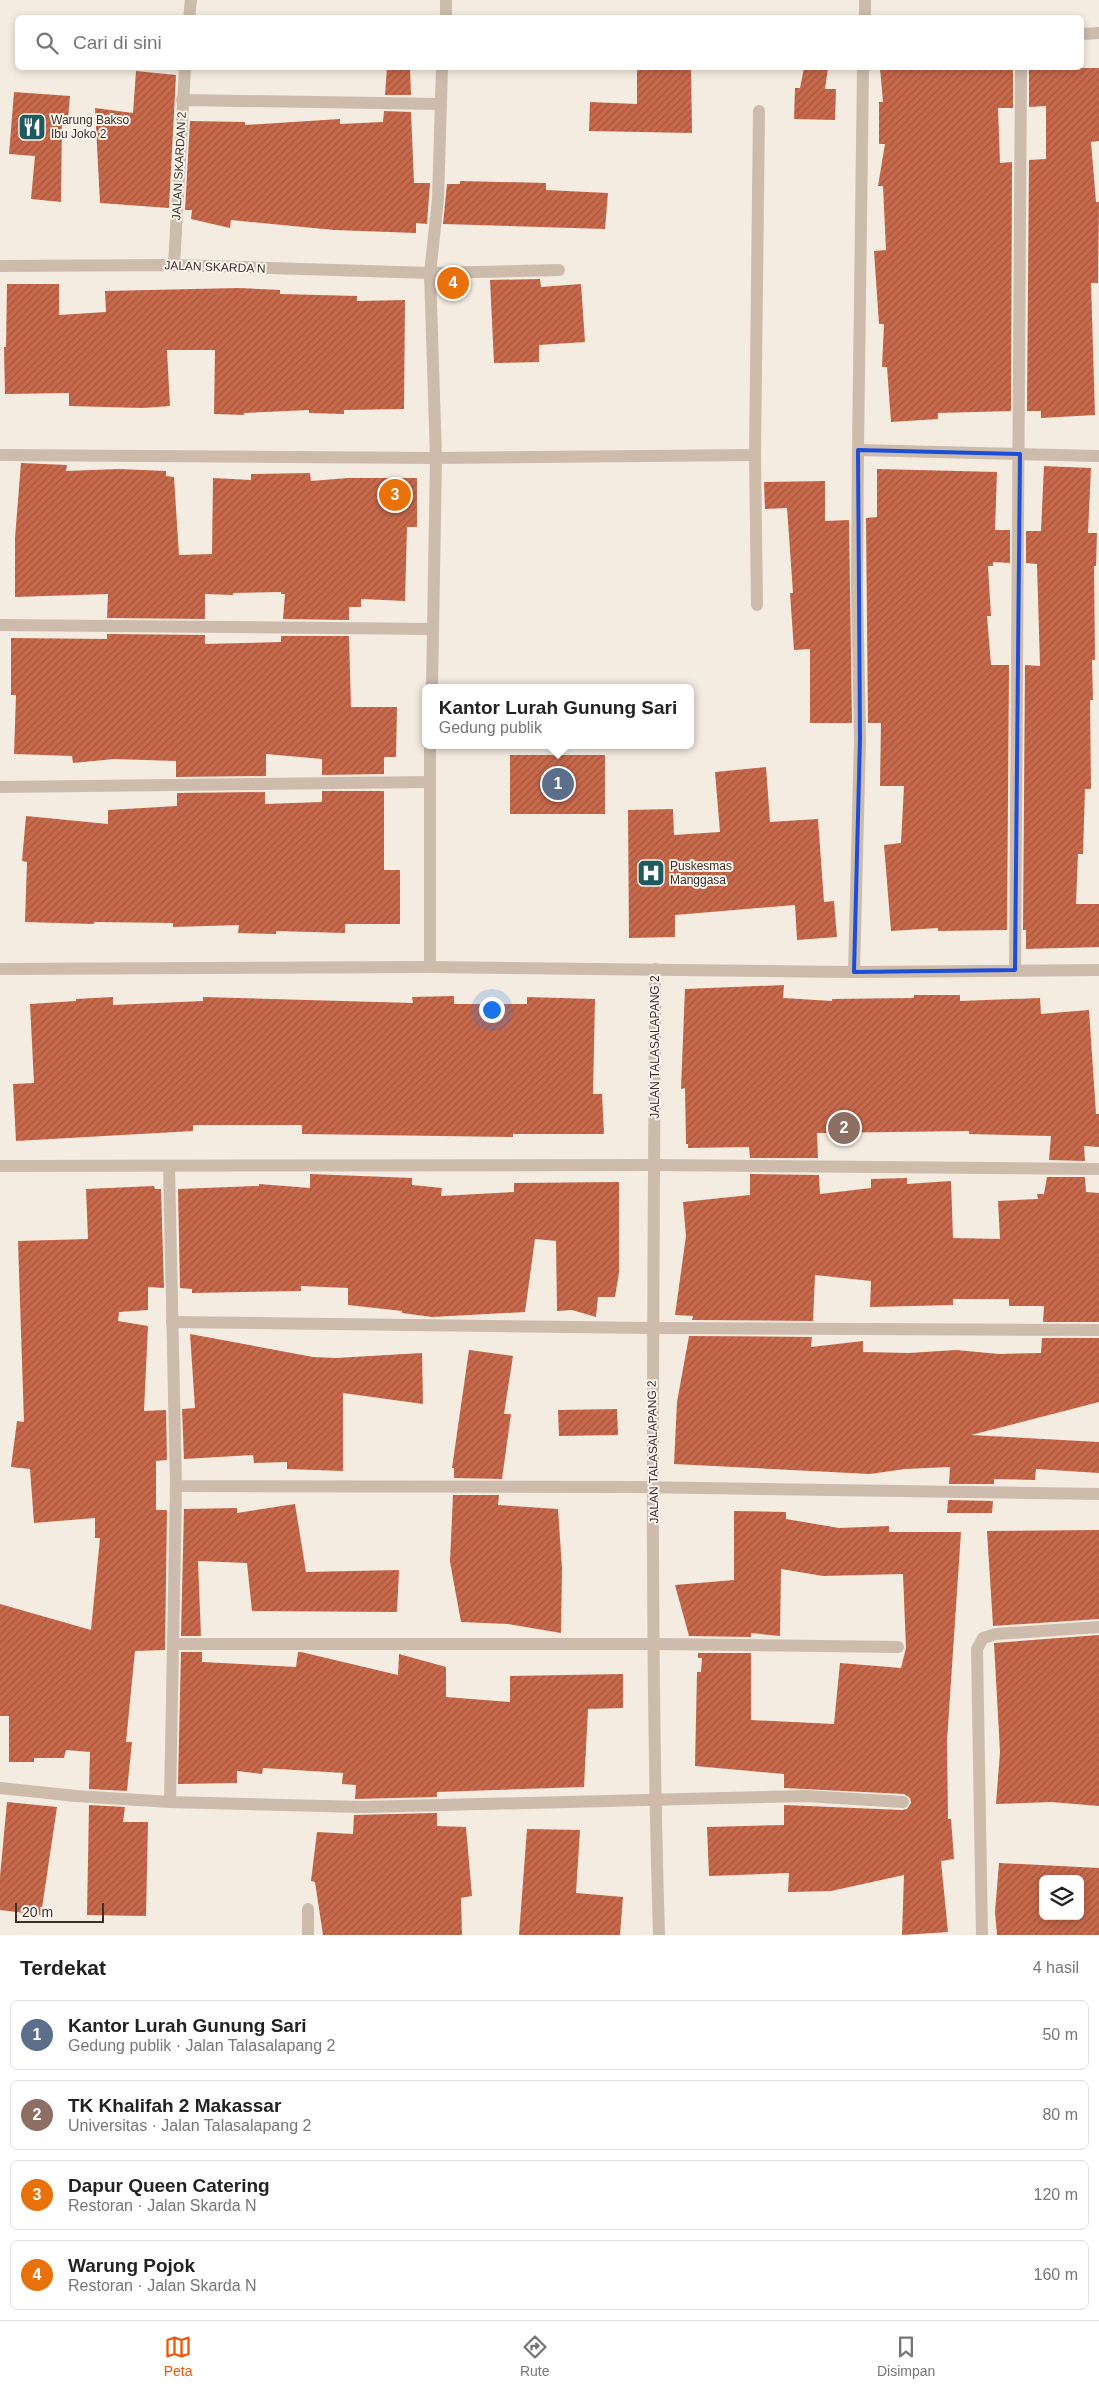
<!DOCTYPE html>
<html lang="id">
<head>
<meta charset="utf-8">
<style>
	:root { --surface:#fff; --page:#f2f2f2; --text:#222; --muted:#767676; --line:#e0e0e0; --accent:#ea580c }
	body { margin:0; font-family:Helvetica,sans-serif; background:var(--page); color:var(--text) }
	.controls { position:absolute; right:15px; bottom:15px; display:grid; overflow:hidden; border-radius:8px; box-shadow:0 2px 8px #0003 }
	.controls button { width:45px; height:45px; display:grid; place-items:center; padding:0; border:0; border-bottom:1px solid var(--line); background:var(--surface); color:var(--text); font:25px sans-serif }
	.scale { position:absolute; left:15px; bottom:12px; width:89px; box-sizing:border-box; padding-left:5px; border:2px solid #3b302b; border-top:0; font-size:14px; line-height:18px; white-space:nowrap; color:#3b302b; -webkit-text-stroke:4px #fbf5ee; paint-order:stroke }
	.you { position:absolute; left:491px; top:1009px; width:18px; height:18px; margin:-12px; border:4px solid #fff; border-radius:50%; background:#1a73e8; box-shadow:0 0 0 8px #1a73e833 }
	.badge { display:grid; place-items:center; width:32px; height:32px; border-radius:50%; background:var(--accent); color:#fff; font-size:16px; font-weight:700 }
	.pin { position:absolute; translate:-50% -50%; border:2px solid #fff; box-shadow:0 1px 5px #0006 }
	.popup { position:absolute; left:422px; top:684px; width:272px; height:65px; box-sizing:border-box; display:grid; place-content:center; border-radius:8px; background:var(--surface); filter:drop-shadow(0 1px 4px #0005); font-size:16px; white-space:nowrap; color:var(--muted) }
	.popup b { font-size:19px; color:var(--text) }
	.popup::after { content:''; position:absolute; left:50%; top:100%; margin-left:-10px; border:10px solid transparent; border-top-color:var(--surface) }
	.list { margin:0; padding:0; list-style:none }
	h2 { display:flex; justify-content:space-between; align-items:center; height:65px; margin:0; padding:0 20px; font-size:21px }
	h2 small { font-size:16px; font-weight:400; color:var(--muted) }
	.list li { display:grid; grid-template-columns:32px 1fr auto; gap:15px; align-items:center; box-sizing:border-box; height:70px; margin:0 10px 10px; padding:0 10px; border:1px solid var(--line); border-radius:8px }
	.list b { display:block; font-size:19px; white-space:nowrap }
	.list p { margin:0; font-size:16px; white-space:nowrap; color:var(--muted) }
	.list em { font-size:16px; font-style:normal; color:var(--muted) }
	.icon { flex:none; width:28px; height:28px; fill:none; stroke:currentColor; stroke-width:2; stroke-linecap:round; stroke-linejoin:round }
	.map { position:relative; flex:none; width:1099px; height:1935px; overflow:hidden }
	.search { position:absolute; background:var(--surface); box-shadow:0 2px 8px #0003; left:15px; right:15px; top:15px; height:55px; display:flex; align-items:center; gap:12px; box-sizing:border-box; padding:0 18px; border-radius:8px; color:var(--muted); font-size:19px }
	.sheet { height:385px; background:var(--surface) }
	nav { display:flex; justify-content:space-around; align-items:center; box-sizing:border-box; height:70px; border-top:1px solid var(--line); background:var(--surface); font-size:14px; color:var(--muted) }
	nav a { display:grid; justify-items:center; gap:2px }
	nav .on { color:var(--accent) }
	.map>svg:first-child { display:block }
	.building { fill:url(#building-hatch); fill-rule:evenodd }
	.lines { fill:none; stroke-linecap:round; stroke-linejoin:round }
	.street { stroke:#cdbbac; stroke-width:12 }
	.marked { fill:none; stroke:#1d4ed8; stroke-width:4; stroke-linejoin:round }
	.labels { text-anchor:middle; stroke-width:4; stroke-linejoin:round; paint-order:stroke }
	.poi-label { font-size:12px; fill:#3b302b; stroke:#fbf5ee; text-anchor:start }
	.street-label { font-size:12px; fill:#3b302b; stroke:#fbf5ee }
</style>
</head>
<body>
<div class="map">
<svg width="1099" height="1935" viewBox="0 0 1099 1935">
	<defs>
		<pattern id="building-hatch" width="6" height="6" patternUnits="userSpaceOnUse" patternTransform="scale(1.25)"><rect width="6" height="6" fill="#c8694b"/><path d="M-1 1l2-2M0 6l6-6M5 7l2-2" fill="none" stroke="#a4573f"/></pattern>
	</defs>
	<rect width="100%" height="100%" fill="#f4ebe1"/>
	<g class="building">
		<path d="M387,68H410L411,95H385Z"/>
		<path d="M637,68H691L692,133L589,131L590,102L637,104Z"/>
		<path d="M804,68H828L825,89H836L835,120L794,119L795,88H800Z"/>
		<path d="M880,68H1013V108H998L1000,163L1012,162L1011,411L938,413V419L891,422L887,367H882L884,324H879L874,251L886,250L883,186H878L885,144H879V102H883Z"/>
		<path d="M1029,68H1099V141L1091,142L1096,202H1099L1098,283H1091L1095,415L1041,418V411H1027L1029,160L1046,159V106L1029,107Z"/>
		<path d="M136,71L176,75L169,208L100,203L95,108L133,113Z"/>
		<path d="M14,92L70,96L68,119H62L61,202L31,199L35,156L9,154Z"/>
		<path d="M384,111L411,112L414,183H430L427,224L416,223V233L334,230L231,220L230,228L191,219L192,210H185L190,121L245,122V125L340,119V124L383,122Z"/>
		<path d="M460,181L546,183V190L608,193L605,229L443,224L447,184H460Z"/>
		<path d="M540,279L541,287L581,284L585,342L539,345V362L494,363L490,280Z"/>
		<path d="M7,284H59V315L106,312L105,291L239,288L280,290V294L357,296V301L405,300L404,409L344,410V414L309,413V410L244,413V415L214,414L215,350H167L170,406L143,408L69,406V393L5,394L4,347H6Z"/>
		<path d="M21,463L67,465L66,471L119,469L166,471V476L174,477L179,555L212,554L213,478L251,480V474L310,473L311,481L348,478H417V527H407L405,601L361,599V607H349V620L283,619L285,594H281V592L233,593V595L205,594V619L107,618L108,594L15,597V538Z"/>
		<path d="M1044,466L1091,468L1088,533H1097L1096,566H1094L1095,660H1092L1093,700H1090L1091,789H1085L1083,854H1078L1076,904H1099V947L1026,949V930H1023L1025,665L1040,666L1037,564L1026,563V531H1041Z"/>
		<path d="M877,469L997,472L995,530H1010V563L993,562V566H988L991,616H987L991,665H1009L1007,930L938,931V928L891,931L884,845L901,843L904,786H880L881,723H868L866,518L877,517Z"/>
		<path d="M825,481V521L849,520L852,723H810V649L794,650L790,593H793L787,508L765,509L764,482Z"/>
		<path d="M107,634L205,635V644L281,642V636H349L351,707H397L396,757H384V774L322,775V759L266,754V776L176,777V761L114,759L73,763L72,756L14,754L16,695H11V638L107,639Z"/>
		<rect x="510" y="755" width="95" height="59"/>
		<path d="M766,767L770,822L818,819L824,902L834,901L837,937L797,940L795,905L675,915V937L629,938L628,810L673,809L674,835L720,832L715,772Z"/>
		<path d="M322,791H384V870H400V924H345V933L276,931V934L238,933L239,925L173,927V923L94,922V924L25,922L27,862L22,861L26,816L108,824V810L177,806V793L265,792V804L322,802Z"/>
		<path d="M784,985L783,998L832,1001V999L914,998V995H960V1001L1040,998L1041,1014L1089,1010L1096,1114H1099V1147L1084,1146L1085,1161L1049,1160L1051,1136L969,1134V1131L817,1133L818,1158H750L749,1147L688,1148V1144H686L685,1088L681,1089L685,989Z"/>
		<path d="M454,996V1004H527V997L595,999L593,1094H602L604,1134H513V1137L302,1134V1125H193V1131L16,1141L13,1084L34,1083L30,1004L76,1001V999L113,997V1005L203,1001V997L413,1003L412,997Z"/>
		<path d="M310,1174L412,1178V1185L442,1188L441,1196L514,1192V1183L619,1182V1273L615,1297H598L596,1317L572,1310L557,1311L556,1241L535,1239L525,1312L432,1317L402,1313V1311L348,1305V1288L301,1286V1291L192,1293V1289L180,1288L178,1189L259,1186V1184L310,1188Z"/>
		<path d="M750,1174L819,1175L820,1194L871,1188V1179L907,1178V1184L951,1181L953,1238L1000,1239L998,1201L1038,1199L1037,1194H1044L1047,1177H1085L1086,1192L1099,1193V1322H1043L1044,1306H1009V1299H953V1305L870,1307L871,1281L815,1275L813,1321L692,1320L693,1316L675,1315L686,1236L683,1202L750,1195Z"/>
		<path d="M154,1186L155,1189H161L164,1288L148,1287V1310L119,1312L118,1321L148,1326L144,1411L166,1410L167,1460L156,1461V1510H167L165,1650L135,1651L126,1742H132L127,1791L89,1789L90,1752L66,1750L64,1758H34V1762H9V1716H0V1604L91,1630L100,1538H95V1518L34,1523L30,1469L11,1467L17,1421L24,1422L18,1241L88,1239L86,1189Z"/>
		<path d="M190,1334L313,1357L336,1358L422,1353L423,1404L343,1393V1471L287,1469V1462L254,1463L253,1455L184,1459L182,1409L195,1408Z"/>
		<path d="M689,1336L812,1337L811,1347L863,1341V1352L909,1353L956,1350L999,1354L1041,1353L1042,1338H1099V1402L971,1435L1099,1442V1473L1036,1469L1035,1480L994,1479V1484H949L950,1467L905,1469L870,1474L674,1464L677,1402Z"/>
		<path d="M469,1350L513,1356L504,1414H511L502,1479L454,1478V1468H452Z"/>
		<path d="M617,1409L618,1435L559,1436L558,1410Z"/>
		<path d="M453,1495H499L498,1505L558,1509L562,1568L561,1633L508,1624L461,1622L450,1562Z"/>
		<path d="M948,1500L993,1501L992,1513H947Z"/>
		<path d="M295,1504L306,1572L399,1570L397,1612L252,1611L247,1563L198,1561L201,1636H181L184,1509L237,1508V1513Z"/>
		<path d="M734,1511L786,1512V1519L839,1528L889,1526V1532H961L947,1741L948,1819H951L954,1859L941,1861L948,1932L902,1935L904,1875L831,1891L788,1892L789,1873L709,1876L707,1827L784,1825V1805L902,1810L907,1809L911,1803L910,1798L904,1794L784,1788V1774L695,1766L697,1672H701L702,1658H698V1653H751V1720L834,1724L840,1663L901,1668L906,1648L903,1574L823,1576L781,1569L780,1636L751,1633V1637L689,1636L675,1585L734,1580Z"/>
		<path d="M1099,1530V1619L993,1626L987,1531Z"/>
		<path d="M1099,1635V1806L1051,1802L996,1804L1000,1752L994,1643Z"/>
		<path d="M181,1652H202V1662L296,1667L298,1652H301L398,1675L399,1654L446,1667V1697L510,1702V1676L623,1674V1708L588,1709L584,1787L437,1792V1797L355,1799L356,1785L342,1784L343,1773L263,1768L262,1774L237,1771V1783L178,1784Z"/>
		<path d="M7,1802L57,1807L41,1915L0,1910V1877Z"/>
		<path d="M89,1805L125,1807L123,1822H148L146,1916L87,1915Z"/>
		<path d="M437,1813V1826L466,1827L472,1896L461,1898L462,1935H323L315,1882L311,1881L317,1832L353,1834L354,1815Z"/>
		<path d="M527,1829L580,1830L576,1893L623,1897L620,1935H519Z"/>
		<path d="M999,1863L1099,1868V1935H997L995,1912ZM1043,1879H1080V1916H1043Z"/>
	</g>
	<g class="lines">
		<g class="street">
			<path d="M189,18L191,0"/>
			<path d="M446,18V0"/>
			<path d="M865,18V0"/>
			<path d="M1082,34L1099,33"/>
			<path d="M182,100L440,104"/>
			<path d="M174,265L185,68"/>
			<path d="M0,266L174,265L430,273L559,270"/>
			<path d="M858,450L1099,456"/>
			<path d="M0,455L436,458L755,455"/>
			<path d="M757,605L755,455L759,111"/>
			<path d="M0,625L433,629"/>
			<path d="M432,688L436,458L430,273L438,199L442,68"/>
			<path d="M0,787L429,782"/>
			<path d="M430,967V745"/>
			<path d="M0,969L430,967L854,972L1099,970"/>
			<path d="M655,969C654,1291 649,1613 659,1935"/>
			<path d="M1015,970L1021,68"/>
			<path d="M854,972L860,739L857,589L858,450L863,68"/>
			<path d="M0,1166L654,1165L1099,1169"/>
			<path d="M169,1166L176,1486L634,1487L1099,1494"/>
			<path d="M172,1322L652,1328L1099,1330"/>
			<path d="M174,1644H654L898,1647"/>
			<path d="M0,1788L76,1796L170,1802L362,1807L806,1796L903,1802"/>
			<path d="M170,1802L176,1486"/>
			<path d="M308,1909V1935"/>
			<path d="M982,1935L977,1649L983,1638L996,1634L1099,1627"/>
		</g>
	</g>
	<path class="marked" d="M858,450L1020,454L1015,970L854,972L860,739Z"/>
	<defs>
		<symbol id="restaurant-square" viewBox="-11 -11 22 22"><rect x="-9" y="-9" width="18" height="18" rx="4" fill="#1f5a5e" stroke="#fbf5ee"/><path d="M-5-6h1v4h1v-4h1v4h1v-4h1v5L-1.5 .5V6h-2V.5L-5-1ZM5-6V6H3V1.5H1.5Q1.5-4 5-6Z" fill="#fff"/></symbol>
		<symbol id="hospital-square" viewBox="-11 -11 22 22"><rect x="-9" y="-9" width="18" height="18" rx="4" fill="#1f5a5e" stroke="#fbf5ee"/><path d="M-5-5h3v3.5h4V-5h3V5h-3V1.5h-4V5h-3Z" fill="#fff"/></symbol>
	</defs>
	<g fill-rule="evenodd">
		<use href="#restaurant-square" x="16" y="111" width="32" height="32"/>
		<use href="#hospital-square" x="635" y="857" width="32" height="32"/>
	</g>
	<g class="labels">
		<g class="poi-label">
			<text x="51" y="124">Warung Bakso<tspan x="51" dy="14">Ibu Joko 2</tspan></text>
			<text x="670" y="870">Puskesmas<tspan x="670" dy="14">Manggasa</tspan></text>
		</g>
		<g class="street-label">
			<text transform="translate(179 166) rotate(-87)" y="4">JALAN SKARDAN 2</text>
			<text transform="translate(215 267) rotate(2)" y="4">JALAN SKARDA N</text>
			<text transform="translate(655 1047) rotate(-90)" y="4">JALAN TALASALAPANG 2</text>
			<text transform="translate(653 1452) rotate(-91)" y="4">JALAN TALASALAPANG 2</text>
		</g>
	</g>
</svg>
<div class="controls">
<button><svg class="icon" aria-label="layers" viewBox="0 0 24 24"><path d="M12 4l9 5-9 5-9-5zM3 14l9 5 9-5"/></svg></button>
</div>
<div class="scale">20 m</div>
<div class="you"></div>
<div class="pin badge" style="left:558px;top:784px;background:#5c6f8a">1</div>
<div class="popup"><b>Kantor Lurah Gunung Sari</b>Gedung publik</div>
<div class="pin badge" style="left:844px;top:1128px;background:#8d6e63">2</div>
<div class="pin badge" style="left:395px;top:495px;background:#e8710a">3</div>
<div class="pin badge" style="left:453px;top:283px;background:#e8710a">4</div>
<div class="search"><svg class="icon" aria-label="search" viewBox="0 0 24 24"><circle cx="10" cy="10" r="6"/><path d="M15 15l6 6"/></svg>Cari di sini</div>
</div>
<section class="sheet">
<h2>Terdekat<small>4 hasil</small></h2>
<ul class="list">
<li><span class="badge" style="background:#5c6f8a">1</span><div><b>Kantor Lurah Gunung Sari</b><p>Gedung publik · Jalan Talasalapang 2</p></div><em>50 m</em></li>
<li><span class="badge" style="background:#8d6e63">2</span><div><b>TK Khalifah 2 Makassar</b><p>Universitas · Jalan Talasalapang 2</p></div><em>80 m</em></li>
<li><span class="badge" style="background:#e8710a">3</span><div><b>Dapur Queen Catering</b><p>Restoran · Jalan Skarda N</p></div><em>120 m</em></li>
<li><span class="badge" style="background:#e8710a">4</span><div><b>Warung Pojok</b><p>Restoran · Jalan Skarda N</p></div><em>160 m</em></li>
</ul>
</section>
<nav>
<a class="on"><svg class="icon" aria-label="map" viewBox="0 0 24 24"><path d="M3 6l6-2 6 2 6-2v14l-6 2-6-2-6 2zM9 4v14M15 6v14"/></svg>Peta</a>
<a><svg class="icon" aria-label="directions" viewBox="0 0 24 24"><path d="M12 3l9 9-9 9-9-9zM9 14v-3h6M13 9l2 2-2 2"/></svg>Rute</a>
<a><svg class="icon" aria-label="saved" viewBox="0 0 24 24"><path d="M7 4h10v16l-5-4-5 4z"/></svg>Disimpan</a>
</nav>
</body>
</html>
